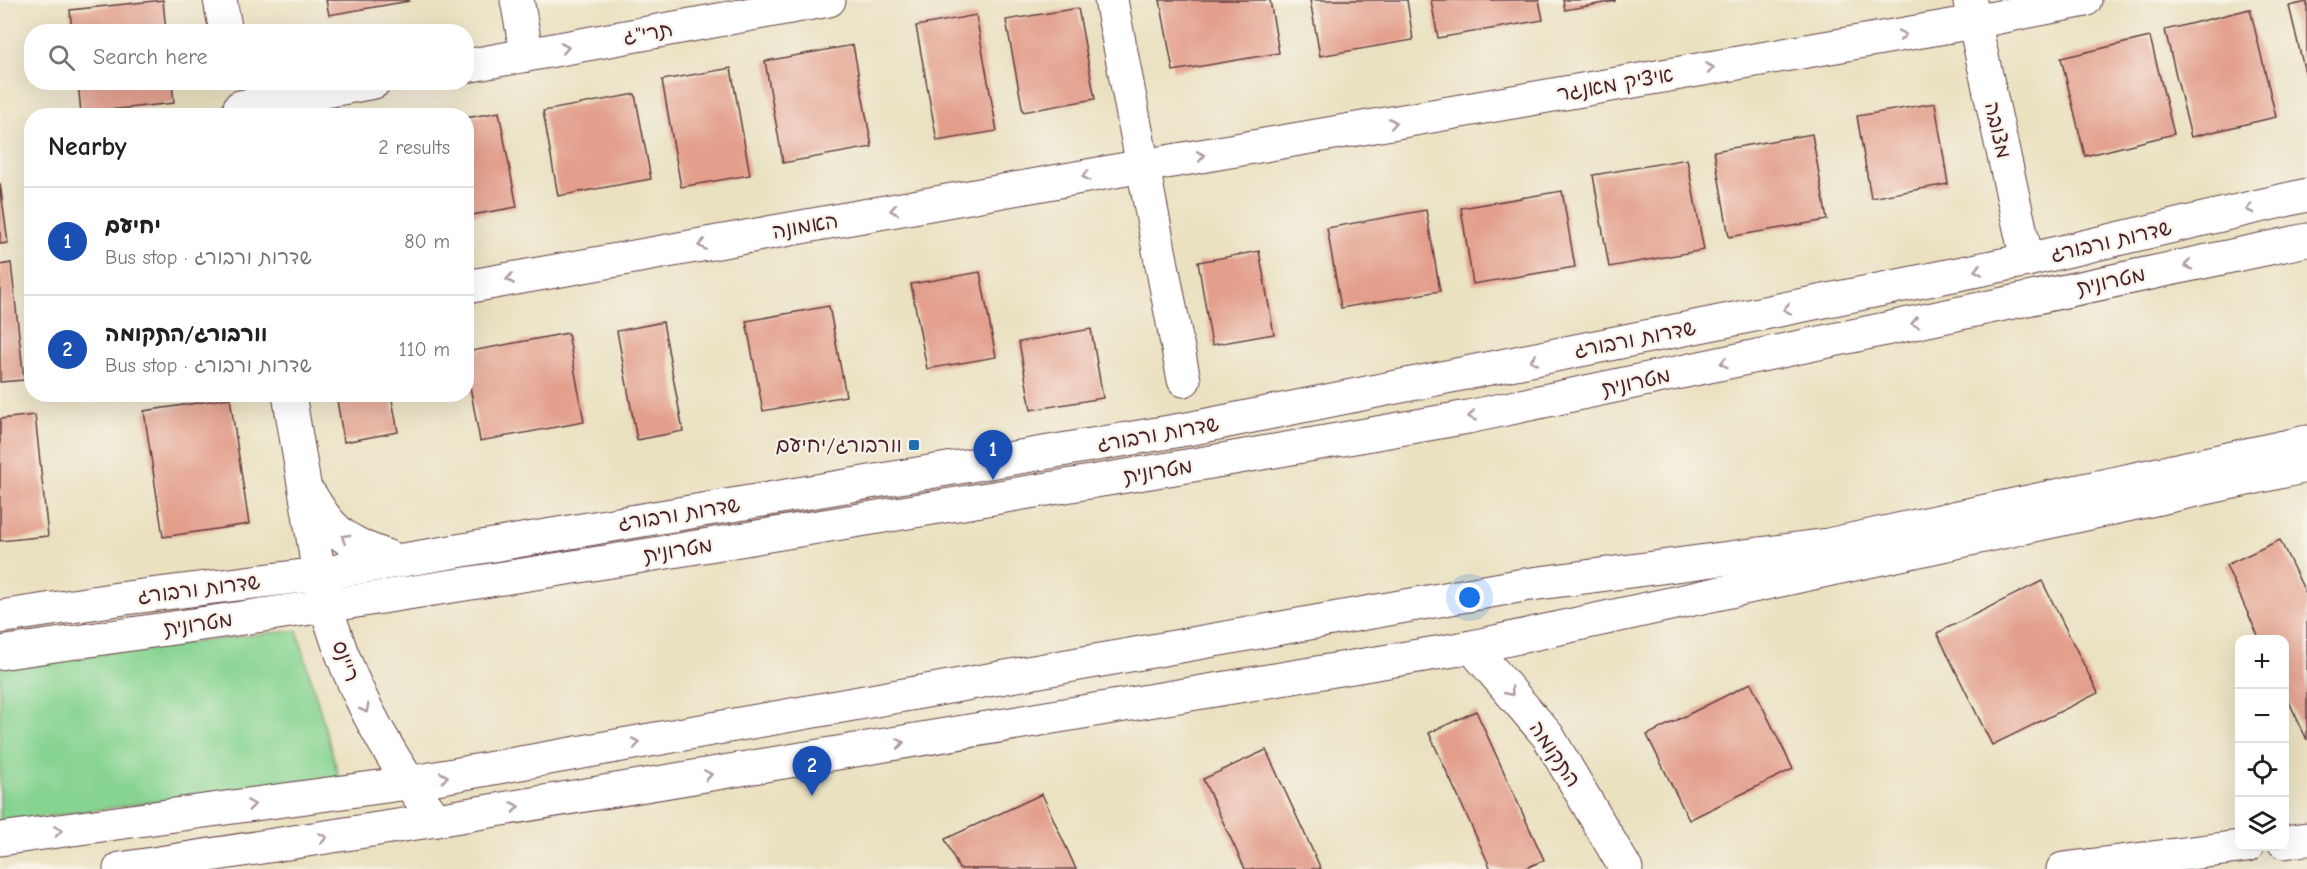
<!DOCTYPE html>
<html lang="en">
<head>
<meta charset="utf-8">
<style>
	:root { --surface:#fff; --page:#f2f2f2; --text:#202124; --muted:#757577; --line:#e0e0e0; --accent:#7c3aed }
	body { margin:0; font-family:"Comic Neue","Playpen Sans Hebrew",sans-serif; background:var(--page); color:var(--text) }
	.controls { position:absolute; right:18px; bottom:18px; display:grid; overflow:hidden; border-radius:12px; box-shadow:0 6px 24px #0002 }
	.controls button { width:54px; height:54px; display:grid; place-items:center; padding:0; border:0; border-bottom:2px solid var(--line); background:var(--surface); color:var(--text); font:30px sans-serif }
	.you { position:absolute; left:1470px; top:598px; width:21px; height:21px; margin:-15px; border:4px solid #fff; border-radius:50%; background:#1a73e8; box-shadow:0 0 0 9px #1a73e833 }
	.badge { display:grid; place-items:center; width:39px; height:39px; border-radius:50%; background:var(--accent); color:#fff; font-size:20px; font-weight:700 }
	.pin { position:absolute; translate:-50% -50px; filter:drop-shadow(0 2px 3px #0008) }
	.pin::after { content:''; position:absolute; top:32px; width:21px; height:18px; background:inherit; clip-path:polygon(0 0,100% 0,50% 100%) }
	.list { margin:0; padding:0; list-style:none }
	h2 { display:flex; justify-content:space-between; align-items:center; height:78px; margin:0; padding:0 24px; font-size:26px }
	h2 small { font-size:20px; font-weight:400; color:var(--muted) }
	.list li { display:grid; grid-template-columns:39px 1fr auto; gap:18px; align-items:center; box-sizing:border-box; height:108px; padding:0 24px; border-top:2px solid var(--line) }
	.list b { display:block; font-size:22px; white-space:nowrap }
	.list p { margin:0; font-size:20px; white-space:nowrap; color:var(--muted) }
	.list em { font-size:20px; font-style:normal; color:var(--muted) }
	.icon { flex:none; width:33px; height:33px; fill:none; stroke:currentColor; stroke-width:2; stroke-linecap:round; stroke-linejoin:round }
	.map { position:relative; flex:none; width:2307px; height:869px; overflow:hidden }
	.search { position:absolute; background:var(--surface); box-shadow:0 6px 24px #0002; left:24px; top:24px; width:450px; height:66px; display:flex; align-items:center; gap:15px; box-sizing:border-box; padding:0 21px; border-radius:24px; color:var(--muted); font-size:22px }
	.panel { position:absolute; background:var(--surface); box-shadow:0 6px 24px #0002; left:24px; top:108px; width:450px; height:294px; border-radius:24px }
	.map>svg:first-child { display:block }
	.green { fill:#87d492; stroke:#687a5e; stroke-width:1.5 }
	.building { fill:#e39f8c }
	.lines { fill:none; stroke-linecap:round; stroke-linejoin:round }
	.minor-casing { stroke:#623c42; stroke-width:35 }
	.major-casing { stroke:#623c42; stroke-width:35 }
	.minor { stroke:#fff; stroke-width:33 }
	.major { stroke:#fff; stroke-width:33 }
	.oneway { stroke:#ae9aa0 }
	.poi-dot { fill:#1f6fb2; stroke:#f7f3e8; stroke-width:2 }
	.labels { text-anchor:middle; stroke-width:4.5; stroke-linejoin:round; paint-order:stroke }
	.street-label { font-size:21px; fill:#4a1f2b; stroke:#f7f3e8 }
	.poi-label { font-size:21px; fill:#4a1f2b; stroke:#f7f3e8; text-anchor:end }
</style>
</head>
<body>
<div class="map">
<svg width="2307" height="869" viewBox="0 0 2307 869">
	<rect width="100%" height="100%" fill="#f7f3e8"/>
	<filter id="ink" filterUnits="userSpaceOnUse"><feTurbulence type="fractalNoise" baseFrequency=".0167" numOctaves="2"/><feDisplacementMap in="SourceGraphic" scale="12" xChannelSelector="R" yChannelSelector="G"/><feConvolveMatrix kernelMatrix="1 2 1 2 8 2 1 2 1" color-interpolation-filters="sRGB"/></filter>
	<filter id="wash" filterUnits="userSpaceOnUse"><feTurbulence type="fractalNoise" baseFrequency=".008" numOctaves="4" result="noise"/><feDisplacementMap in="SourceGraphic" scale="24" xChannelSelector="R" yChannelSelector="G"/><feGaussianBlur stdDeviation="1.35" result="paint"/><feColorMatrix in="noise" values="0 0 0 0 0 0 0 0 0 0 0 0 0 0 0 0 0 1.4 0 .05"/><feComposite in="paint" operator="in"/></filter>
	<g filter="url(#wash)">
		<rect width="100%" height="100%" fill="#eae1c1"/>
		<path class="green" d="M297,630L339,777L0,823V665Z"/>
		<g id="blocks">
			<g class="building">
				<path d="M163,0L166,32H72L70,10Z"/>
				<path d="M326,0H409V1L329,15Z"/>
				<path d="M1160,0H1270L1279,53L1173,71Z"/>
				<path d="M1310,0H1407L1413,40L1320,56Z"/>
				<path d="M1431,0H1539L1543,20L1438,38Z"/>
				<path d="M1563,0H1615V1L1565,10Z"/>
				<path d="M2307,2V77H2306L2289,6Z"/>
				<path d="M1078,8L1095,99L1023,112L1006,20Z"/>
				<path d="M2250,9L2276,117L2191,137L2165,30Z"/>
				<path d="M976,15L997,131L937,141L916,26Z"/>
				<path d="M2150,37L2174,134L2085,156L2061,58Z"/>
				<path d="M853,45L872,147L783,163L765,61Z"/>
				<path d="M731,68L750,175L681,187L662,80Z"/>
				<path d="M78,82H172L174,103L81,113Z"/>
				<path d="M635,94L651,179L558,196L543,111Z"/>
				<path d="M1935,103L1948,184L1871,198L1857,116Z"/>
				<path d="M499,112L517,207L466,216V118Z"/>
				<path d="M1812,134L1827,220L1729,237L1714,151Z"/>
				<path d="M1687,159L1704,250L1609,267L1593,175Z"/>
				<path d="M0,183L8,243L0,244Z"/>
				<path d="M1562,191L1575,267L1473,284L1461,208Z"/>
				<path d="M1426,210L1440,291L1341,308L1327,228Z"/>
				<path d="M1259,251L1274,334L1212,345L1198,262Z"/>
				<path d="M11,263L24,380L0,382V265Z"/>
				<path d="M980,272L996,357L927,369L911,284Z"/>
				<path d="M829,306L846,396L763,411L746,321Z"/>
				<path d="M663,322L683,431L637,440L617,331Z"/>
				<path d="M1091,329L1103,398L1031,410L1019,342Z"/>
				<path d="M568,333L584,422L480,441L466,365V352Z"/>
				<path d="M336,394H391L398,432L344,442Z"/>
				<path d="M230,398L249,524L163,537L144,411Z"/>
				<path d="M35,415L48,536L0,541V419Z"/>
				<path d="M2280,540L2307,596V740L2284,691V640H2260L2226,565Z"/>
				<path d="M2042,581L2098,693L1992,745L1937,633Z"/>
				<path d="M1751,683L1793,769L1689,820L1647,735Z"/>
				<path d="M1476,711L1544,860L1524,869H1491L1429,733Z"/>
				<path d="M1266,750L1321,869H1245L1203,779Z"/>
				<path d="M1042,794L1076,869H959L945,839Z"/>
			</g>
		</g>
	</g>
	<g filter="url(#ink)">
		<use href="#blocks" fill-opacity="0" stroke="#623c42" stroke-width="1.5"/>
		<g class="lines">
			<defs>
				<g id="minor">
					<path d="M220,0L226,32"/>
					<path d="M517,0L527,55"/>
					<path d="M1111,0L1184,380"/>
					<path d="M1970,2L2027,260"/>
					<path d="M466,66L829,0"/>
					<path d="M240,107L374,82"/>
					<path d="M466,287L1143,166L1974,22L2085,0"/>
					<path d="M289,394L319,574"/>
					<path d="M311,496C337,541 352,543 399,561"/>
					<path d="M1472,647L1548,736L1626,869"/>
					<path d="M0,653L325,606L618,560L1211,462L1468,417L2307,240"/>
					<path d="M0,839L408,783L1524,585L1828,545L2307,442"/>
					<path d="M2284,842L2307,839"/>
					<path d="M2063,869L2247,846"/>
				</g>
				<g id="major">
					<path d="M319,574C337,665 381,747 436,820"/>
					<path d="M0,617L118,599L319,574L1193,428L2027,260L2307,195"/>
					<path d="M120,869L436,820L1472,647L2307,466"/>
				</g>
			</defs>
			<use href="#minor" class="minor-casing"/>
			<use href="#major" class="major-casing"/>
			<use href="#minor" class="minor"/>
			<use href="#major" class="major"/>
		</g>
		<defs><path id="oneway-chevron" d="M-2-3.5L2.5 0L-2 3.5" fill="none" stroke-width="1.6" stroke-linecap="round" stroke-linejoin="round" transform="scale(1.5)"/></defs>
		<g class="oneway">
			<use href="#oneway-chevron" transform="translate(1902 35) rotate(-10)"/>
			<use href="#oneway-chevron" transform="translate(565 48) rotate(-10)"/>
			<use href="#oneway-chevron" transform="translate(1710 68) rotate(-10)"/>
			<use href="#oneway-chevron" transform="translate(1393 123) rotate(-10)"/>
			<use href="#oneway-chevron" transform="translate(1201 156) rotate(-10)"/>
			<use href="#oneway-chevron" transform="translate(1086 176) rotate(170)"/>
			<use href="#oneway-chevron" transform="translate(2250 209) rotate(167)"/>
			<use href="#oneway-chevron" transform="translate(894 210) rotate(170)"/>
			<use href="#oneway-chevron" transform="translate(702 245) rotate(170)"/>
			<use href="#oneway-chevron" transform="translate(2188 265) rotate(168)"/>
			<use href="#oneway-chevron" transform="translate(1978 270) rotate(169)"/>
			<use href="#oneway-chevron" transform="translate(510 279) rotate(170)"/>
			<use href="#oneway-chevron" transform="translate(1787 309) rotate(169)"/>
			<use href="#oneway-chevron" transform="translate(1915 323) rotate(168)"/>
			<use href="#oneway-chevron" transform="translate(1534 360) rotate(169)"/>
			<use href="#oneway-chevron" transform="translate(1724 363) rotate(168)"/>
			<use href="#oneway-chevron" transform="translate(1472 416) rotate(169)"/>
			<use href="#oneway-chevron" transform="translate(345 538) rotate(-149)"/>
			<use href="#oneway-chevron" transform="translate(1510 692) rotate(50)"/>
			<use href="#oneway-chevron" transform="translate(365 709) rotate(63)"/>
			<use href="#oneway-chevron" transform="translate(636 743) rotate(-10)"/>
			<use href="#oneway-chevron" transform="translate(900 743) rotate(-9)"/>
			<use href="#oneway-chevron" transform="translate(708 775) rotate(-9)"/>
			<use href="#oneway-chevron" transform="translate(444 777) rotate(-10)"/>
			<use href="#oneway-chevron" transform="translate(251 805) rotate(-8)"/>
			<use href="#oneway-chevron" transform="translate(515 807) rotate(-9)"/>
			<use href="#oneway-chevron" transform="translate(58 831) rotate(-8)"/>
			<use href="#oneway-chevron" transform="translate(323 838) rotate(-9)"/>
		</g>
	</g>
	<rect class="poi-dot" x="908" y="439" width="12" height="12" rx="3"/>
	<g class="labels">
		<g class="street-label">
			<text transform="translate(648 33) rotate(-10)" y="7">תרי"ג</text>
			<text transform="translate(1615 84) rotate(-10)" y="7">איציק מאנגר</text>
			<text transform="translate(1998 130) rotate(77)" y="7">מצובה</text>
			<text transform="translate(805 226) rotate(-10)" y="7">האמונה</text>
			<text transform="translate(2111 241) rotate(-13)" y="7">שדרות ורבורג</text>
			<text transform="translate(2111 281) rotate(-12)" y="7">מטרונית</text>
			<text transform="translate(1635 339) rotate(-11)" y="7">שדרות ורבורג</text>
			<text transform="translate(1636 382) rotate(-12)" y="7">מטרונית</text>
			<text transform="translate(1158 434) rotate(-10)" y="7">שדרות ורבורג</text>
			<text transform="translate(1158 471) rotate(-9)" y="7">מטרונית</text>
			<text transform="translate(679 514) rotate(-9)" y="7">שדרות ורבורג</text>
			<text transform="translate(678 550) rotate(-9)" y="7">מטרונית</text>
			<text transform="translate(199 589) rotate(-7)" y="7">שדרות ורבורג</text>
			<text transform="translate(198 624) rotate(-8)" y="7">מטרונית</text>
			<text transform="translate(346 661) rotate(70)" y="7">ריינס</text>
			<text transform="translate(1555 754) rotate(56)" y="7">התקומה</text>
		</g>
		<g class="poi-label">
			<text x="902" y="452">וורבורג/יחיעם</text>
		</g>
	</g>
</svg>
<div class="controls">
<button>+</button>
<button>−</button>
<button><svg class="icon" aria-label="locate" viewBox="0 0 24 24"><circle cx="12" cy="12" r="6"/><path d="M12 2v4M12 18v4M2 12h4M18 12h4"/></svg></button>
<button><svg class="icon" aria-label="layers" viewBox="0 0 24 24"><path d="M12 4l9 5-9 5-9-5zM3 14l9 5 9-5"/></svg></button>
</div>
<div class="you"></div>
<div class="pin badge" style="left:993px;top:480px;background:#1a4fb4">1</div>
<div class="pin badge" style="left:812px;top:796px;background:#1a4fb4">2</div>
<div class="search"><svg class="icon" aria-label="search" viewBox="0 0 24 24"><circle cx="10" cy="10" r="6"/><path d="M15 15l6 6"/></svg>Search here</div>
<section class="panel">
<h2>Nearby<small>2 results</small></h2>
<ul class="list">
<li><span class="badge" style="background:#1a4fb4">1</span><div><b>יחיעם</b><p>Bus stop · שדרות ורבורג</p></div><em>80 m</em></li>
<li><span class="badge" style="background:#1a4fb4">2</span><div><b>וורבורג/התקומה</b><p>Bus stop · שדרות ורבורג</p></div><em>110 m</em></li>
</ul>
</section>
</div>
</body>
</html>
